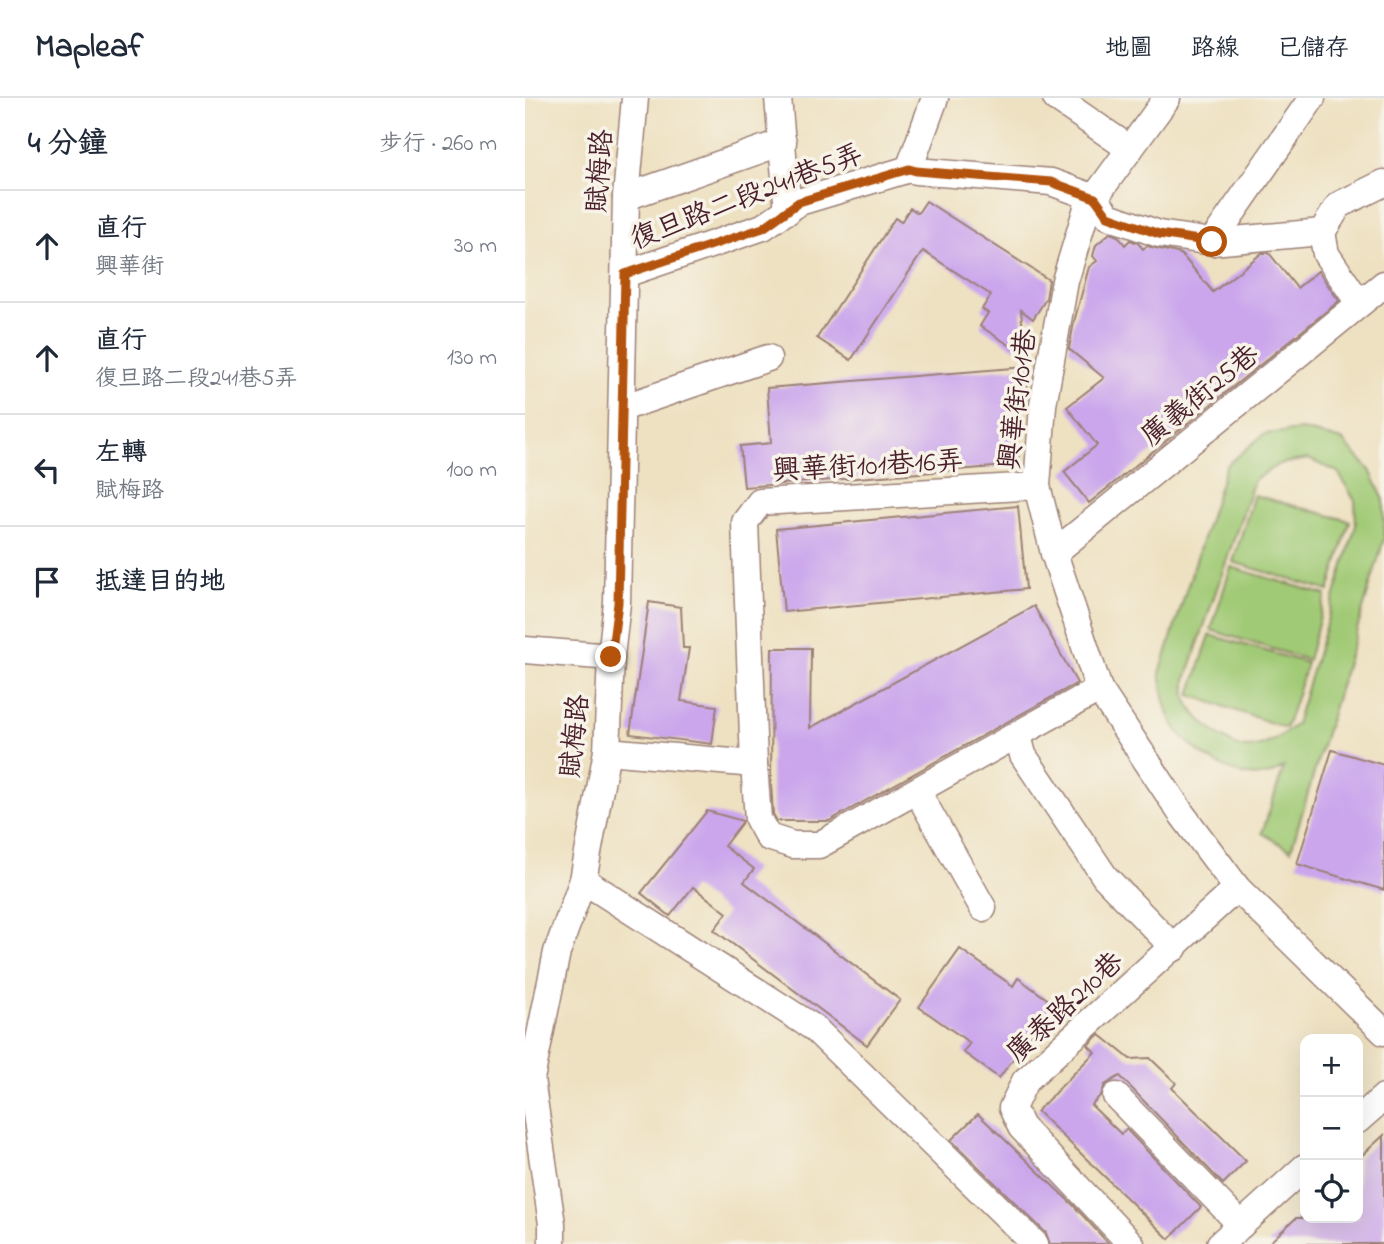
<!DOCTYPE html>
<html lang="zh-TW">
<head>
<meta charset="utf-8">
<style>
	:root { --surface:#fff; --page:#f6f6f7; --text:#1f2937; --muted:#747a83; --line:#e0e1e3 }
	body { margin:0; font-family:"Indie Flower","LXGW WenKai TC",sans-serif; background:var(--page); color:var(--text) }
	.controls { position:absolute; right:21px; bottom:21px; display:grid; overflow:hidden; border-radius:14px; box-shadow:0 7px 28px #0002 }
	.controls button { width:63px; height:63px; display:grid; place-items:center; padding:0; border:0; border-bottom:2px solid var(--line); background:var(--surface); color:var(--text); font:35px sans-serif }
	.stop { position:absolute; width:21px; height:21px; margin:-16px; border:5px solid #b45309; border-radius:50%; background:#fff }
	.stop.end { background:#b45309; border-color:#fff; box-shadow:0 2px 7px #0008 }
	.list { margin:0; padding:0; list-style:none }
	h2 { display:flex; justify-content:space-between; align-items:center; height:91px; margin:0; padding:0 28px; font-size:30px }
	h2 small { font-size:23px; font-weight:400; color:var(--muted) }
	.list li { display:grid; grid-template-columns:46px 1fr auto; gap:21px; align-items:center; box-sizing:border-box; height:112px; padding:0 28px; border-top:2px solid var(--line) }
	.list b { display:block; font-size:26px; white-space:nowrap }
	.list p { margin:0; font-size:23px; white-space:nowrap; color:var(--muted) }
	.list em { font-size:23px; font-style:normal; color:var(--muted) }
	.icon { flex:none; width:38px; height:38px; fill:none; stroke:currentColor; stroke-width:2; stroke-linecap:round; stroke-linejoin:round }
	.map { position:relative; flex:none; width:859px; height:1146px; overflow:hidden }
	header { display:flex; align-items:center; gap:42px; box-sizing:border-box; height:98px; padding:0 35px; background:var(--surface); border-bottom:2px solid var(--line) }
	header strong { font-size:33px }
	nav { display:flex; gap:38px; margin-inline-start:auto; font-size:24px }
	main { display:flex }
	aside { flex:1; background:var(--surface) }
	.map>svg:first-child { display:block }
	.green { fill:#a1ca76; stroke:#767450; stroke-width:2; fill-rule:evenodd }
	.building { fill:#cba6ec }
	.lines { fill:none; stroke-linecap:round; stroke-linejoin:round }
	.minor-casing { stroke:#9c8076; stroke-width:29 }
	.minor { stroke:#fff; stroke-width:26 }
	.route { stroke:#b45309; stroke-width:9 }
	.labels { text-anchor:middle; stroke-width:7; stroke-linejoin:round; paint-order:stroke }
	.street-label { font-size:28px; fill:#4a1f2b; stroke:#f7f3e8 }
</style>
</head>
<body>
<header>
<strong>Mapleaf</strong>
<nav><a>地圖</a><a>路線</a><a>已儲存</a></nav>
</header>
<main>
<aside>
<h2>4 分鐘<small>步行 · 260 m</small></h2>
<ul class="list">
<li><svg class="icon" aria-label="ahead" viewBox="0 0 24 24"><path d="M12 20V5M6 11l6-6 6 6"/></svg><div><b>直行</b><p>興華街</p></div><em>30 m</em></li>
<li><svg class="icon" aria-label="ahead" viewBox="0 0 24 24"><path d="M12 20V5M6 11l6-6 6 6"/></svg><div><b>直行</b><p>復旦路二段241巷5弄</p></div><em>130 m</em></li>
<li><svg class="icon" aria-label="left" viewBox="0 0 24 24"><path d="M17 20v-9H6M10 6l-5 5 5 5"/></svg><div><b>左轉</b><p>賦梅路</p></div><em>100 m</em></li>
<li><svg class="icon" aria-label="arrive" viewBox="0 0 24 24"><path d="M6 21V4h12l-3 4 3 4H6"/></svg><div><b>抵達目的地</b></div></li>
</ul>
</aside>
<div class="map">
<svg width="859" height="1146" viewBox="0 0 859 1146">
	<rect width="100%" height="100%" fill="#f7f3e8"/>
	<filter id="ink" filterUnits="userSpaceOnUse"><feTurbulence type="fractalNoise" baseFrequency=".0143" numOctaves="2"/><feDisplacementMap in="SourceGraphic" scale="14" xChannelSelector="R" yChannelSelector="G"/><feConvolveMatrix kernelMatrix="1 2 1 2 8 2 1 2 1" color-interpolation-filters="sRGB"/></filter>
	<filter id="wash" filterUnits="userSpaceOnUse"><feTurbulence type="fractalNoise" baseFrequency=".00686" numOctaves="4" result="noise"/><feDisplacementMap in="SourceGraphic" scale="28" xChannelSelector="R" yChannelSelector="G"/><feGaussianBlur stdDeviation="1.57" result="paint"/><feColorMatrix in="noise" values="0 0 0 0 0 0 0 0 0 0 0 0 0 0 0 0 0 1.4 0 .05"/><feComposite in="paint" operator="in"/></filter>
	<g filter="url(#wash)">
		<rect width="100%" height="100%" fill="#eee1c1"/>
		<g class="green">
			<path d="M777,332L817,342L845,372L859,402V441L766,752L737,735L759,669C755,671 750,675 745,676C714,686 664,653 649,627C640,612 638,592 635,575L701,368L739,336ZM783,361L813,374L830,403L831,427L771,626C759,637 740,650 722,650C703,649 664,617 661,598C660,593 661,587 661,581L729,382L754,366Z"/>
			<path d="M729,397L825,423L804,493L708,464Z"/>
			<path d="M706,469L801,497L783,562L686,532Z"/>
			<path d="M685,537L782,565L761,630L665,597Z"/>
		</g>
		<g id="blocks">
			<g class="building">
				<path d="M401,103L524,182L521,201L508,221L496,212L498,235L489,250L455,228L463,215L457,211L466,197L398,153L326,262L292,240L370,120L376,124L385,110L393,115Z"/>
				<path d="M585,135L593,138L600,147L605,142L613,145L618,151L622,148L656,156L688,194L737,155H744L772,190L793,173L814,203L564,405L539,374L572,347L542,309L579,280L544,251L549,224L564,169L572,163L568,158L571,147Z"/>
				<path d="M501,269L503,300L489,302L494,367L219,389L215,348L246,345L242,290Z"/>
				<path d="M493,408L501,491L259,514L251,431Z"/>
				<path d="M124,504L156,509L158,550H164L156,603L192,608L187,646L105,636Z"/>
				<path d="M509,508L552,585L304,723H252L248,716L246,684L247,550H286L285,630Z"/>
				<path d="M807,652L859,667V792L772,766Z"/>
				<path d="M182,713L218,723L199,748L229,771L219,784L375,902L342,947L189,832L202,815L168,789L145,818L116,795Z"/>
				<path d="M435,851L488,888L493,880L529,906L474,980L438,954L445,945L394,909Z"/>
				<path d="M574,936L605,961L625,960L651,985L647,990L721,1063L698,1086L595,978L580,987L576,997L566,1007L596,1036L601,1031L676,1109L644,1141L512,1013L570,954L563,947Z"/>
				<path d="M453,1016L548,1107L584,1146H525L521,1135L426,1042Z"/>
				<path d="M859,1037V1146H743L771,1120H833V1061Z"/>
			</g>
		</g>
	</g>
	<g filter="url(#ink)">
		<use href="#blocks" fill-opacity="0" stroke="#9c8076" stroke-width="2"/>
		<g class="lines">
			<defs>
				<g id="minor">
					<path d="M253,0L263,113"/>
					<path d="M531,0L605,51"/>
					<path d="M642,0L562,110L540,183L518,307L512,388L529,455L574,591L656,715L712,790L859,934"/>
					<path d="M384,71L410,0"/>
					<path d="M101,99L258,44"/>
					<path d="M570,100L583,118L634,136L687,144L797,134L814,107L859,85"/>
					<path d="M797,134L801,156L834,205"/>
					<path d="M687,144L787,0"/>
					<path d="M100,176L238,129L274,104L384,71L391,73L526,84L570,100"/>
					<path d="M97,310L243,260"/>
					<path d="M512,388L235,404L220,424L229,666L233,721L243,739L268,747H294L574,591"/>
					<path d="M529,455L859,186"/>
					<path d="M0,552L86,559"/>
					<path d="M493,637L498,657L580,779L649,850"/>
					<path d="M82,653L229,666"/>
					<path d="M392,693L458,810"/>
					<path d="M58,782L289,930L510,1146"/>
					<path d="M591,998L716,1127"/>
					<path d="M833,1022L859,999"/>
					<path d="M27,1146V1126L6,981L32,854L58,782L82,653L86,559L92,505L101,99L110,0"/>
					<path d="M606,1146L496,1029L487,1010L500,983L712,790"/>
					<path d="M695,1146L780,1069"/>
				</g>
			</defs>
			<use href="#minor" class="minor-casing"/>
			<use href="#minor" class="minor"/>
		</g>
	</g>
	<g class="lines" filter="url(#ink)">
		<path class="route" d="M86,559L93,505L100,176L238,130L274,104L384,71L391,73L526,84L570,100L583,118L634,136L687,144"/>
	</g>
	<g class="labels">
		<g class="street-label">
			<text transform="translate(73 73) rotate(-86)" y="10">賦梅路</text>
			<text transform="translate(221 97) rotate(-21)" y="10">復旦路二段241巷5弄</text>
			<text transform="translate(674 296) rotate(-39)" y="10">廣義街25巷</text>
			<text transform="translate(491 301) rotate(-83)" y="10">興華街101巷</text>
			<text transform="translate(343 366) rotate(-3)" y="10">興華街101巷16弄</text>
			<text transform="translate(48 638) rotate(-84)" y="10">賦梅路</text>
			<text transform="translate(539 908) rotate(-43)" y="10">廣泰路210巷</text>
		</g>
	</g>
</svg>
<div class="controls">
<button>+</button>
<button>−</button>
<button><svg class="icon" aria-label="locate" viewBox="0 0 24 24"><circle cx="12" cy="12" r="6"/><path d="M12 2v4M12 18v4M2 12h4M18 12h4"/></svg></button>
</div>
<div class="stop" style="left:687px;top:144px"></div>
<div class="stop end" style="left:86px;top:559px"></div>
</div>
</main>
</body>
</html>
